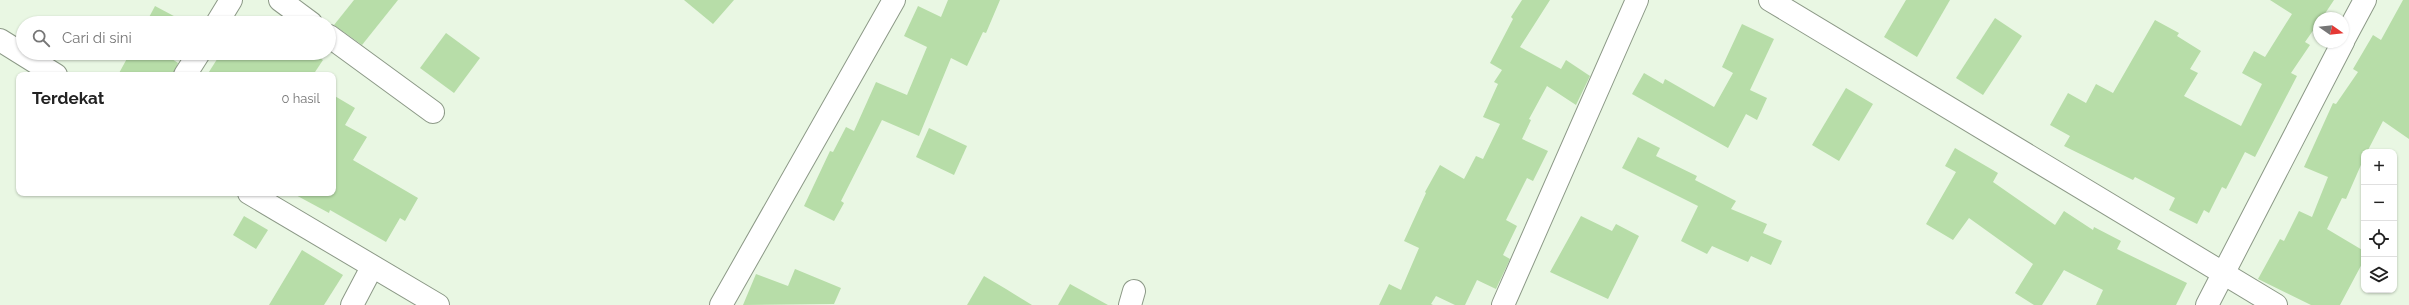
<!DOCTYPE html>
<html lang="id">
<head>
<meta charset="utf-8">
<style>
	:root { --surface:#fff; --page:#f6f6f6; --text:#222; --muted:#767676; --line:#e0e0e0 }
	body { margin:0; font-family:Raleway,sans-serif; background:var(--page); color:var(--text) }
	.controls { position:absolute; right:12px; bottom:12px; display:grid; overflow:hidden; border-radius:8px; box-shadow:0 1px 3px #0004 }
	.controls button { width:36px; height:36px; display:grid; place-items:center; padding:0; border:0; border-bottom:1px solid var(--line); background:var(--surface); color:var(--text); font:20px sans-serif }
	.compass { position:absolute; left:2313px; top:12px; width:36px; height:36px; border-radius:50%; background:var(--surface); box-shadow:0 1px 3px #0004; rotate:104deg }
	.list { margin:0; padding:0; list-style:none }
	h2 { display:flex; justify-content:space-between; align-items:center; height:52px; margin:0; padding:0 16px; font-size:17px }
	h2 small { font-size:13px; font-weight:400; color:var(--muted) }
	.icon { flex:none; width:22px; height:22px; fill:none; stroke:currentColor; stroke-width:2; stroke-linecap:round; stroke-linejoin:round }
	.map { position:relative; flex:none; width:2409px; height:305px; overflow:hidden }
	.search { position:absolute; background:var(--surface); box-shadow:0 1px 3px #0004; left:16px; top:16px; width:320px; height:44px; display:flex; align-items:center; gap:10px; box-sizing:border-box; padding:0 14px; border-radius:22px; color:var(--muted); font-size:15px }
	.panel { position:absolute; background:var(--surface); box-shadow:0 1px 3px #0004; left:16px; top:72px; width:320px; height:124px; border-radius:8px }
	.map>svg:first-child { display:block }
	.building { fill:#b7dda8 }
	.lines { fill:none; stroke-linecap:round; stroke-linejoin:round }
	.minor-casing { stroke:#8c9987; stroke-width:24 }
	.minor { stroke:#fff; stroke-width:22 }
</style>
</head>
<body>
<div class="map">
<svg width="2409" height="305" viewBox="0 0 2409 305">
	<rect width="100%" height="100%" fill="#e9f7e3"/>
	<g class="building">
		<path d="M354,0H398L362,45L334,25Z"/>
		<path d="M684,0H734L713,24Z"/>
		<path d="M948,0H1000L986,33L983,32L967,66L951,58L919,136L882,120L841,201L844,203L834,221L804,206L830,151L833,152L846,127L854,131L876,82L907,95L927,47L904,36L918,6L941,17Z"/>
		<path d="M1522,0H1550L1520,47L1561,69L1566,60L1590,76L1576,105L1547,86L1529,119L1531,120L1522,139L1548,151L1533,181L1527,178L1506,220L1517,226L1503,255L1510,259L1496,289L1477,280L1465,305H1455L1436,296L1431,304L1433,305H1379L1389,284L1401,290L1419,248L1404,241L1426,193L1425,192L1440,165L1464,179L1476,156L1483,159L1500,124L1483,117L1498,84L1494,82L1502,70L1490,63L1513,19L1511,17Z"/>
		<path d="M1906,0H1950L1917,57L1884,37Z"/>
		<path d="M2270,0H2334L2322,18H2319V22L2305,42L2310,45L2291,73L2297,76L2255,157L2245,152L2226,189L2222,187L2209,213L2204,210L2197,224L2169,210L2175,198L2135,177L2133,180L2064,146L2070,136L2050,125L2068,93L2086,103L2096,84L2113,93L2155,20L2179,33L2177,36L2201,51L2190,69L2198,73L2184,96L2241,126L2262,84L2242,73L2254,51L2265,57L2292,14Z"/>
		<path d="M2403,0H2409V139L2383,121L2367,152H2364V158L2346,199L2342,198L2327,229L2364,251V260L2340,305H2311L2258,279L2280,239L2284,241L2299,211L2312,217L2328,177L2304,167L2333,103L2336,104L2358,72L2353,69L2373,35L2381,40Z"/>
		<path d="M155,6L187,23H146Z"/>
		<path d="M1995,18L2022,36L1983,95L1956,78Z"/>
		<path d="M1742,24L1774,39L1750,90L1767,98L1757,120L1746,114L1728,148L1632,94L1644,73L1663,84L1665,79L1714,107L1733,73L1722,67Z"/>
		<path d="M446,33L480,58L454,93L420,68Z"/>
		<path d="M130,53H171L169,57L178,63L173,75H118Z"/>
		<path d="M221,53H313L323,60L313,75H207Z"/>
		<path d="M1846,88L1873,104L1839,161L1812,145Z"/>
		<path d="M333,95L355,108L345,125L367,137L353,160L418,198L405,221L400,218L386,242L330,210L329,213L292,193H333Z"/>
		<path d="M929,128L967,146L954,175L916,157Z"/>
		<path d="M1638,137L1660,148L1656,156L1697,176L1695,180L1736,201L1731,209L1767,224L1763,233L1782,241L1771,265L1751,256L1748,262L1712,246L1707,254L1681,241L1698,206L1622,168Z"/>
		<path d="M1955,148L1998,173L1993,182L2055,225L2064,211L2093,230L2094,227L2121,241L2117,249L2187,283L2176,305H2096L2103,290L2064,270L2042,305H2034L2015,293L2033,264L1969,218L1953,240L1926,224L1956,172L1945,166Z"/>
		<path d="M244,216L268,230L256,249L233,235Z"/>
		<path d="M1581,216L1612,231L1616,224L1639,236L1608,299L1550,272Z"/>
		<path d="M302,250L343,275L324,305H269Z"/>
		<path d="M795,269L841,288L834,304L743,305L756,274L788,286Z"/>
		<path d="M984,276L1006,289L1032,305H967Z"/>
		<path d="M1070,284L1108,305H1058Z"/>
	</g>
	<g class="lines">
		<defs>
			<g id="minor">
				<path d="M280,0L311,23"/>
				<path d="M1770,0L2276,305"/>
				<path d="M217,23L231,0"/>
				<path d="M329,36L433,112"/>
				<path d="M0,40L56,75"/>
				<path d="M2343,41L2365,0"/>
				<path d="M185,75L199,53"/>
				<path d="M249,193L438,305"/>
				<path d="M352,305L372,267"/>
				<path d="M721,305L894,0"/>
				<path d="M1130,305L1134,291"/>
				<path d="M1503,305L1637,0"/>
				<path d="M2207,305L2343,42"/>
			</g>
		</defs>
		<use href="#minor" class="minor-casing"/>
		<use href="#minor" class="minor"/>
	</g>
</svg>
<div class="controls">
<button>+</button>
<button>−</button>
<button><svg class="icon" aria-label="locate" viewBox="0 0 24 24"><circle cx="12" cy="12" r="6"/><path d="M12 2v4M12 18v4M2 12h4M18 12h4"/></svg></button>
<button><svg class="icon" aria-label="layers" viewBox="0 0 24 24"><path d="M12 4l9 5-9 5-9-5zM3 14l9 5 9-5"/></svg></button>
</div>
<svg class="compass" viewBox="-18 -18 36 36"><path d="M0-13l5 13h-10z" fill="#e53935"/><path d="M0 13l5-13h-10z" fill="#767676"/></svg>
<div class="search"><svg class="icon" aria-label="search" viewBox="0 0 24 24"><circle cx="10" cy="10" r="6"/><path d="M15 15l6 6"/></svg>Cari di sini</div>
<section class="panel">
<h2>Terdekat<small>0 hasil</small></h2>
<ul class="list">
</ul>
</section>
</div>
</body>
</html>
